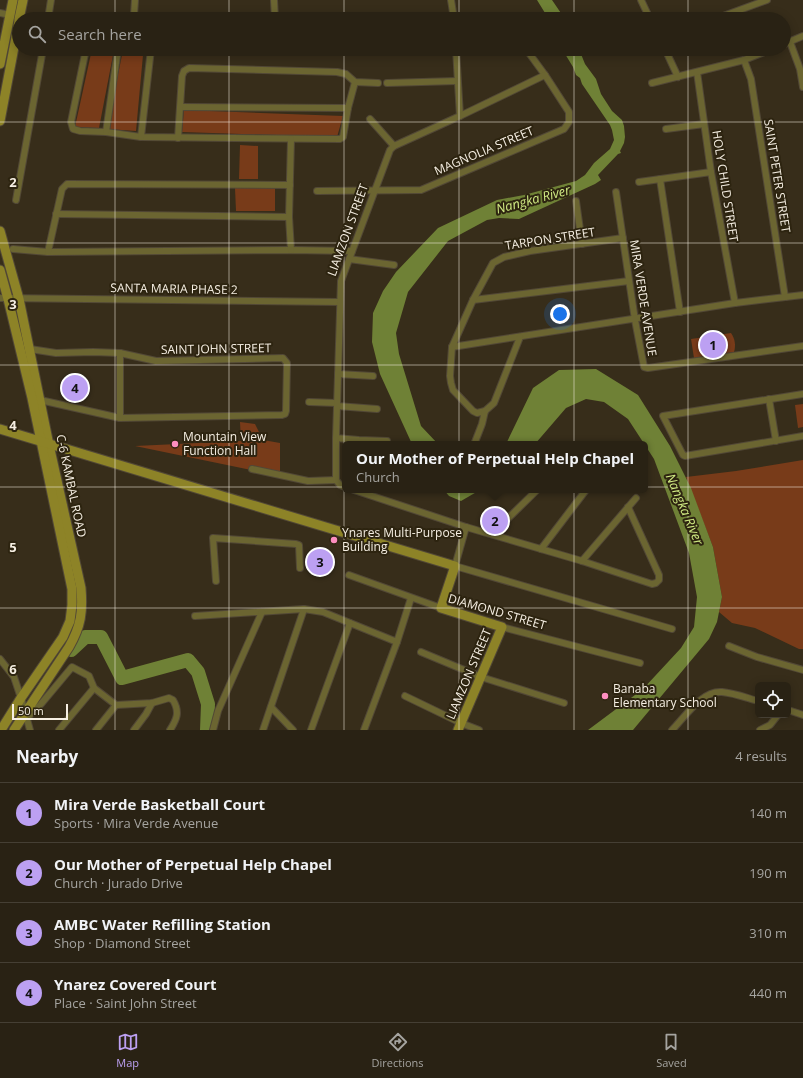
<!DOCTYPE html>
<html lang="en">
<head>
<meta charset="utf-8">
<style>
	:root { --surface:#292214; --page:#312a1d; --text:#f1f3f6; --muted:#a5a4a0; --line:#453f34; --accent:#bca0f2 }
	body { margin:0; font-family:"Open Sans",sans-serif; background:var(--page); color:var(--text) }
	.controls { position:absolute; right:12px; bottom:12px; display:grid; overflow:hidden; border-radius:6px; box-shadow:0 2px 10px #0003 }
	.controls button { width:36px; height:36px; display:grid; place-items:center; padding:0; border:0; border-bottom:1px solid var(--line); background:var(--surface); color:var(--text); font:20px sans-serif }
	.scale { position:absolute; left:12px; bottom:10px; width:56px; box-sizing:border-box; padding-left:4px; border:2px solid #f6efe3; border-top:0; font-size:11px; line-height:14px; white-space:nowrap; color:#f6efe3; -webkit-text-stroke:3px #2d2410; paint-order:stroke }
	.you { position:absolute; left:560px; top:314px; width:14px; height:14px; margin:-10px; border:3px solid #fff; border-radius:50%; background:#1a73e8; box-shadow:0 0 0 6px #1a73e833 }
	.badge { display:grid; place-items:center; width:26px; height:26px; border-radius:50%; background:var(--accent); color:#111; font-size:13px; font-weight:700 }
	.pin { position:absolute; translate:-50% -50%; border:2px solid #fff; box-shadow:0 1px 4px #0006 }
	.popup { position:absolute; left:342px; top:441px; width:306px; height:52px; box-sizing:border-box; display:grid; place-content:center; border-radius:6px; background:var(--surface); filter:drop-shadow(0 1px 3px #0005); font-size:13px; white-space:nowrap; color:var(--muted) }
	.popup b { font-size:15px; color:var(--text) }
	.popup::after { content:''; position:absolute; left:50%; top:100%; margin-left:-8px; border:8px solid transparent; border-top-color:var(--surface) }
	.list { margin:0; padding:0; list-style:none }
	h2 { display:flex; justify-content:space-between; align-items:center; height:52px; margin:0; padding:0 16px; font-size:17px }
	h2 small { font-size:13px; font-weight:400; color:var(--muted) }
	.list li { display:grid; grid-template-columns:26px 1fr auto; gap:12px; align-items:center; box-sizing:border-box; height:60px; padding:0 16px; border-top:1px solid var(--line) }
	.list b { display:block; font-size:15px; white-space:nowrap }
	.list p { margin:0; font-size:13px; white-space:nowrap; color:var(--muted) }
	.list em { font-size:13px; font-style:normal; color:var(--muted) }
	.icon { flex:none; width:22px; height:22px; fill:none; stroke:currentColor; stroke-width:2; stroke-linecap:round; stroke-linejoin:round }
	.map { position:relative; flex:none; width:803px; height:730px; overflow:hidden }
	.search { position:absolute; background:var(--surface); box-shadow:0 2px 10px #0003; left:12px; right:12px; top:12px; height:44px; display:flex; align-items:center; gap:10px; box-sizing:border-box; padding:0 14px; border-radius:22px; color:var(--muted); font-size:15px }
	.sheet { height:292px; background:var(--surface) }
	nav { display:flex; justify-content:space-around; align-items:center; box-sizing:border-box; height:56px; border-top:1px solid var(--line); background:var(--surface); font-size:11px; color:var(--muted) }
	nav a { display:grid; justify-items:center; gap:2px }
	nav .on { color:var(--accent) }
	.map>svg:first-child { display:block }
	.green { fill:#783b19 }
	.water { fill:#6f8136 }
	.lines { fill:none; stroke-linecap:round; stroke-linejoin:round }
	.river { stroke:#6f8136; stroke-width:14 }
	.street-casing { stroke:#524836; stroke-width:8 }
	.secondary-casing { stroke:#524836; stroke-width:11 }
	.street { stroke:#6b6531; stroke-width:6 }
	.secondary { stroke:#8d8327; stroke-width:9 }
	.grid { fill:none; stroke:#f6efe3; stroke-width:1; stroke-opacity:0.55 }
	.poi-dot { fill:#fd8ec0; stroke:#2d2410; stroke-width:1.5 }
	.labels { text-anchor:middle; stroke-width:4; stroke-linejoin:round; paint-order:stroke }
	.street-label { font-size:12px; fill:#f6efe3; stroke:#2d2410 }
	.poi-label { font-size:12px; fill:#f6efe3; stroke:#2d2410; text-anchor:start }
	.water-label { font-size:13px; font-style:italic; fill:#d0ea83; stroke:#2d2410 }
	.grid-label { font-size:13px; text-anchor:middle; font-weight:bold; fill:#f6efe3; stroke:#2d2410; stroke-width:4; stroke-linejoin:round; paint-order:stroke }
</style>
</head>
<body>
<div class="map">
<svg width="803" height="730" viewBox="0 0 803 730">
	<rect width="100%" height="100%" fill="#372d1a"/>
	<g class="green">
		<path d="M92,49L114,50L99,128L75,127Z"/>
		<path d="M123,50L143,55L136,131L107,129Z"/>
		<path d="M184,110L343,116L337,137L182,132Z"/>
		<path d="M240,145L258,146V179H239Z"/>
		<path d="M235,188H275V211H236Z"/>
		<path d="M731,333C735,339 736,345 734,352L694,358L691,339Z"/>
		<path d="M803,404V427L798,428L795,405Z"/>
		<path d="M240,422L255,424L263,440L280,443V476L135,446L241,441Z"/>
		<path d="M803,460V649H799L755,628L732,623L719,612L722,597L713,547L686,477L736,471Z"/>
	</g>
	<g class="water">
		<path d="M537,0H552L565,19H547L544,16L545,13Z"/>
		<path d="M562,49H579L585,64L596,79L601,94L612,111L622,120L624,126L625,137L624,143L620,151L621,153L618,154L598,175L601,180L595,184L519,219L499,218L487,220L448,241L408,292L396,333L399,354L421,426L438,444H412L380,374L372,342L373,313L383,291L396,272L438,228L497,200L524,195L576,181L585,175L594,163L610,149L614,140L612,130L610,125L582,84L580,78L576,75L573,67Z"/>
		<path d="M596,369L638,395L670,446L691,488L713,547L722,597L717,622L709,639L633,730H588L643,689L681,648L694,627L697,597L689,553L654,459L628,419L604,402L586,399L566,408L535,444H506L533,388L559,370Z"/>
		<path d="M444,490H480L461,501L449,496Z"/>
	</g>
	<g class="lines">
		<path class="river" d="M71,650L85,637H101L122,678L188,660L198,672L208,704L207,730"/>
		<defs>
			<g id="street">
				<path d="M135,0L134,15L136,19H139"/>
				<path d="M274,0L275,19"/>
				<path d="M451,0L454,19"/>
				<path d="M641,0L650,19"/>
				<path d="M0,13L10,15"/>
				<path d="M48,19L51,0"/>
				<path d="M715,19L767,0"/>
				<path d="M790,42L800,69L803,87"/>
				<path d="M784,44L803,36"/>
				<path d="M86,49L71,122L73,129L80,131L106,132L141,137L340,139L343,137L348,108L355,82"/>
				<path d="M456,49L460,116"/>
				<path d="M665,49L678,77"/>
				<path d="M744,60L751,79L785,297"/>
				<path d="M697,72L711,172L735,303"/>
				<path d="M387,83L457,81"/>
				<path d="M652,83L744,60L772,49"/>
				<path d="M181,107L348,108"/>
				<path d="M370,119L394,146"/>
				<path d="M666,129L704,124"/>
				<path d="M106,132L118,49"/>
				<path d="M141,137L151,49"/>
				<path d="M178,138L182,76L184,71L189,68L337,72L346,74L355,82L378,83"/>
				<path d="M660,179L680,312"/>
				<path d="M639,182L711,172"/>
				<path d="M317,191L421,190L564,129L569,122V112L545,75L526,49"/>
				<path d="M616,192L635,320L644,367L648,368L803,346"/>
				<path d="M16,200L43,49"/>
				<path d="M576,201L582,244"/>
				<path d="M56,214L289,217"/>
				<path d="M13,249L48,252L291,250L352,251"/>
				<path d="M291,250L289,217L291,139"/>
				<path d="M48,252L62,189L67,184L290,185"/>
				<path d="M349,259L394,265"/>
				<path d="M0,298L340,302"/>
				<path d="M473,300L629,281"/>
				<path d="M452,347L735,303L803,295"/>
				<path d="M30,349L56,353L93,352L120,353L156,361L283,358L287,363L286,411L285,414L282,415L120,418L40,400"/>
				<path d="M338,374L373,376"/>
				<path d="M803,394L663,416L683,455L685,456L803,436"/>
				<path d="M769,399L776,441"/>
				<path d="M309,402L337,403"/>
				<path d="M337,406L377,409"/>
				<path d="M485,411L477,413L473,411L453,390L451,383L450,376L452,347L473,300L493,263L504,257L530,251L623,238"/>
				<path d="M120,418V353"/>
				<path d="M336,438L359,440L387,441"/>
				<path d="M475,442L482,424L485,411L494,403L520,337"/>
				<path d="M252,469L308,481L336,480"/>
				<path d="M345,487L340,485L336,480V438L341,281L390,150L394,146L460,116L545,75"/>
				<path d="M354,490L466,527L582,561L652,584L656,583L659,580V575L628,507"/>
				<path d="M466,527L455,566L672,629"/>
				<path d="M492,534L537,490"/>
				<path d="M541,549L586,490"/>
				<path d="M582,561L636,498"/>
				<path d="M349,575L441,608"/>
				<path d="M216,581L213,538L296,544L299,545L300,568"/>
				<path d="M195,616L304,609L323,612L397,642"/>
				<path d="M502,627L640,663"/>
				<path d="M729,646L757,657L803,670"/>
				<path d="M421,652L481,677L564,703"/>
				<path d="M0,659L14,677L21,698L30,730"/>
				<path d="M405,696L461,723L479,730"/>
				<path d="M271,707L293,730"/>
				<path d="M788,710L803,715"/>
				<path d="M27,718L41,704L72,667L89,676L94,688L116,705L152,703L169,698L173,700C180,712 177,719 170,730"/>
				<path d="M59,730L94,688"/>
				<path d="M96,730L116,705"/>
				<path d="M134,730L146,714L152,703"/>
				<path d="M213,730L218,711L262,612"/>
				<path d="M263,730L304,609"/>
				<path d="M311,730L350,623"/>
				<path d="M364,730L397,642L411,598"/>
				<path d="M672,730C685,717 702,690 722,692C734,693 747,698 758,701"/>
				<path d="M760,730L770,725L778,715"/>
			</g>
			<g id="secondary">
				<path d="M19,19L23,0"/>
				<path d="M0,64L13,0"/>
				<path d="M0,121L19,21"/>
				<path d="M0,231L19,299L49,445L81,588C83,612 81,626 69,647L14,730"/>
				<path d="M0,270L8,299L32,398L72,589V605L70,621L63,637L21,698L1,730"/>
				<path d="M0,429L455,566L441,608L502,627L458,730"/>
			</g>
		</defs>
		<use href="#street" class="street-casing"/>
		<use href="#secondary" class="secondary-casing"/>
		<use href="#street" class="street"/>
		<use href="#secondary" class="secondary"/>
	</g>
	<path class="grid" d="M115,0V19M229,0V19M344,0V19M459,0V19M574,0V19M688,0V19M115,49V730M229,49V730M344,49V730M459,49V730M574,49V730M688,49V730M0,122H803M0,243H803M0,365H803M0,487H803M0,608H803"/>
	<g class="poi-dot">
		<circle cx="175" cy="444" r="4"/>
		<circle cx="334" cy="540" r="4"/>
		<circle cx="605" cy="696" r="4"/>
	</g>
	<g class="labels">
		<g class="street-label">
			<text transform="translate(484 151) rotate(-23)" y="4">MAGNOLIA STREET</text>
			<text transform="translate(777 176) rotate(81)" y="4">SAINT PETER STREET</text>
			<text transform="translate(725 186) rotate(81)" y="4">HOLY CHILD STREET</text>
			<text transform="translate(348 230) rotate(-70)" y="4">LIAMZON STREET</text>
			<text transform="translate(550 239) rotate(-9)" y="4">TARPON STREET</text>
			<text transform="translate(174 289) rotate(1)" y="4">SANTA MARIA PHASE 2</text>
			<text transform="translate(643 298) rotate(81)" y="4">MIRA VERDE AVENUE</text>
			<text transform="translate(216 349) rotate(-1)" y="4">SAINT JOHN STREET</text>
			<text transform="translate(71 486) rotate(78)" y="4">C-6 KAMBAL ROAD</text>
			<text transform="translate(497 612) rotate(16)" y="4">DIAMOND STREET</text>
			<text transform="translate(469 674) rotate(-67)" y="4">LIAMZON STREET</text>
		</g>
		<g class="poi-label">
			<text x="183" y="441">Mountain View<tspan x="183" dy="14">Function Hall</tspan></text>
			<text x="342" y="537">Ynares Multi-Purpose<tspan x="342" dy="14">Building</tspan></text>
			<text x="613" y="693">Banaba<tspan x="613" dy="14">Elementary School</tspan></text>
		</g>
		<g class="water-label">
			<text transform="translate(533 199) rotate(-15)" y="5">Nangka River</text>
			<text transform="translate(685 509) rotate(67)" y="5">Nangka River</text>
		</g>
	</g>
	<g class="grid-label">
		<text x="13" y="187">2</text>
		<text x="13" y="309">3</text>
		<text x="13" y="430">4</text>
		<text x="13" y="552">5</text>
		<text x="13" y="674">6</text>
	</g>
</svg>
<div class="controls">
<button><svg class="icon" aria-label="locate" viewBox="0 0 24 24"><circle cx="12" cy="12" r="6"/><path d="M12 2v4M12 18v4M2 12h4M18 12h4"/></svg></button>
</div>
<div class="scale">50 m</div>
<div class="you"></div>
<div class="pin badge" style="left:713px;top:345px">1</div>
<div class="pin badge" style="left:495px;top:521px">2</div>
<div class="popup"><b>Our Mother of Perpetual Help Chapel</b>Church</div>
<div class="pin badge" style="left:320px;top:562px">3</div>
<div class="pin badge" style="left:75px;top:388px">4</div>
<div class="search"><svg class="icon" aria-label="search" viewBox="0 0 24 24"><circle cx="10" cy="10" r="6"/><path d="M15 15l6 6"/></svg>Search here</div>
</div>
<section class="sheet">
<h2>Nearby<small>4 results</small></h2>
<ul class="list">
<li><span class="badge">1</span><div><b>Mira Verde Basketball Court</b><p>Sports · Mira Verde Avenue</p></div><em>140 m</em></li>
<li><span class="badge">2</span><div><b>Our Mother of Perpetual Help Chapel</b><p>Church · Jurado Drive</p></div><em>190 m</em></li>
<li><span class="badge">3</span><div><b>AMBC Water Refilling Station</b><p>Shop · Diamond Street</p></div><em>310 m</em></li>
<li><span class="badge">4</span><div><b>Ynarez Covered Court</b><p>Place · Saint John Street</p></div><em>440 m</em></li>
</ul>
</section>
<nav>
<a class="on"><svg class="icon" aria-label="map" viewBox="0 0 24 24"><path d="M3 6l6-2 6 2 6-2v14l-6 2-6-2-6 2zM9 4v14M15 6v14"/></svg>Map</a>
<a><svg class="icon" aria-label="directions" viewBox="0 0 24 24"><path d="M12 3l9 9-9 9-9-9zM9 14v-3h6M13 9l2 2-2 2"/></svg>Directions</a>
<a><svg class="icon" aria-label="saved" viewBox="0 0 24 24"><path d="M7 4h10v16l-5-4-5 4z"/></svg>Saved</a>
</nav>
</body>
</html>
